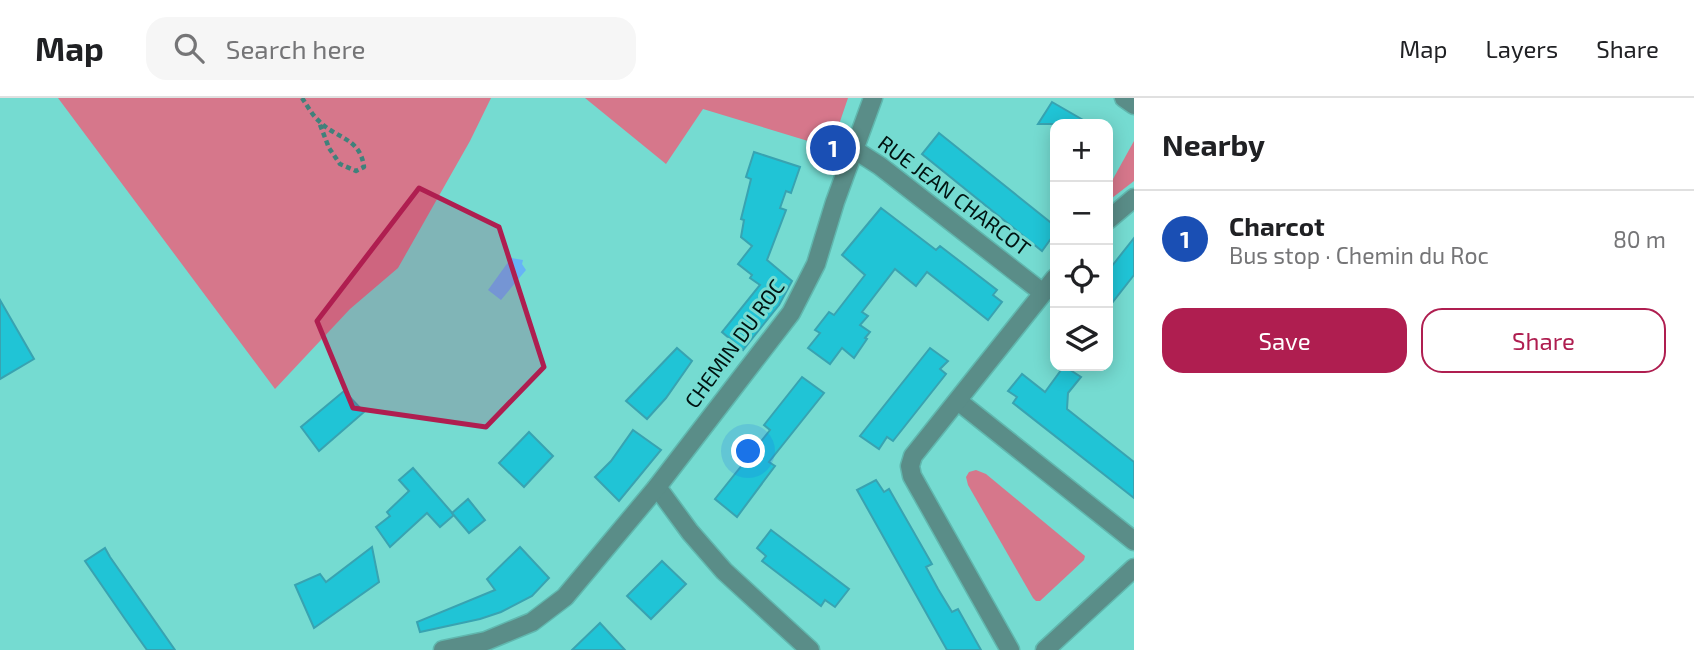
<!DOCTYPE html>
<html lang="en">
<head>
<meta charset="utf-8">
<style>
	:root { --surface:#fff; --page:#f6f6f6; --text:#202124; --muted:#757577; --line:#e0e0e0; --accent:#af1e50 }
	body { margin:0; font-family:"Exo 2",sans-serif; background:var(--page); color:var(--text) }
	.controls { position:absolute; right:21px; top:21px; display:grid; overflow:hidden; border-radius:14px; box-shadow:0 4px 18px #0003 }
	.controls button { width:63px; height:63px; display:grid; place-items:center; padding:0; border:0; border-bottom:2px solid var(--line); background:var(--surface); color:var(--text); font:35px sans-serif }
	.you { position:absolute; left:749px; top:354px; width:24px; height:24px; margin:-18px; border:5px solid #fff; border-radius:50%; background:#1a73e8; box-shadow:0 0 0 10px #1a73e833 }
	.badge { display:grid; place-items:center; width:46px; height:46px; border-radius:50%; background:var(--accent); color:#fff; font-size:23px; font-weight:700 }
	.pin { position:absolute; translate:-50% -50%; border:4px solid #fff; box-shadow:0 2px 7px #0006 }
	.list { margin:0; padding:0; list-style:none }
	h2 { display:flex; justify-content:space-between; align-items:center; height:91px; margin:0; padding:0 28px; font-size:30px }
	h2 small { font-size:23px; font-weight:400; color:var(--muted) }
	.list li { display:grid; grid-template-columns:46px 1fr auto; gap:21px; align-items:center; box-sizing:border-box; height:98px; padding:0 28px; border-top:2px solid var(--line) }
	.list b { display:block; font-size:26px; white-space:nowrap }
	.list p { margin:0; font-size:23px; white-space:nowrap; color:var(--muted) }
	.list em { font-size:23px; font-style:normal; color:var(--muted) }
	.actions { display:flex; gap:14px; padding:21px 28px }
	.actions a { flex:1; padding:16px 0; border:2px solid var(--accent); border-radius:21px; text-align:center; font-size:24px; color:var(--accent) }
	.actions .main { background:var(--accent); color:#fff }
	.icon { flex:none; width:38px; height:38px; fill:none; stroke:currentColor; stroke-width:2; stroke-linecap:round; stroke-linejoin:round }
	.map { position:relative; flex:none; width:1134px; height:552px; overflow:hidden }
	header { display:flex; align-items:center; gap:42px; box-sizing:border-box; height:98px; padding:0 35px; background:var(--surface); border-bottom:2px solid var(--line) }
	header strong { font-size:33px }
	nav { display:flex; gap:38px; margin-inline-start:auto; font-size:24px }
	.search { width:490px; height:63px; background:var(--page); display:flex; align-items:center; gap:18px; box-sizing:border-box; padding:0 24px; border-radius:21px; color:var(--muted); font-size:26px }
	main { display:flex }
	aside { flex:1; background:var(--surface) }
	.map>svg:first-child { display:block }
	.green { fill:#d6778b }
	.water { fill:#67b3f6 }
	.building { fill:#20c4d6; stroke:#38a3b1; stroke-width:2 }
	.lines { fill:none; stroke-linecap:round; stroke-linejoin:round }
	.minor-casing { stroke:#60b7ae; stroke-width:21 }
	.path { stroke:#40817b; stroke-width:4.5; stroke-dasharray:5 3.5; stroke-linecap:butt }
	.minor { stroke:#5a8d88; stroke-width:18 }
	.marked { fill:#af1e50; fill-opacity:0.2; stroke:#af1e50; stroke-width:5; stroke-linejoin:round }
	.labels { text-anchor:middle; stroke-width:6; stroke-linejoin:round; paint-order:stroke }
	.street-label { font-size:21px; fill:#001311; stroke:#75dbd1 }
</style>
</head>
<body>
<header>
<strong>Map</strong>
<div class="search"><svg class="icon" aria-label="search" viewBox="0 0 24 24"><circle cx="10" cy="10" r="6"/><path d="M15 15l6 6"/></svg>Search here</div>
<nav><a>Map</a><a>Layers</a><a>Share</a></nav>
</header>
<main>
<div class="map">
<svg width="1134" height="552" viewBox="0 0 1134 552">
	<rect width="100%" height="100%" fill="#75dbd1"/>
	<g class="green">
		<path d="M58,0H491L470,43L398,170L350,211L275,291Z"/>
		<path d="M585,0H848L831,50L703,11L666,66Z"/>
		<path d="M1134,43V83L1112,100L1108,97V90Z"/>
		<path d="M976,372L986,376L1085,458L1084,462L1040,503H1036L1033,500L968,387L966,379L969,374Z"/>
	</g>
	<path class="water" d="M511,160L523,162L522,166L526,172L501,202L488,192Z"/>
	<g class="building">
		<path d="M1052,4L1090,26H1038Z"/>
		<path d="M939,35L1055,128V135L1042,153L922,56Z"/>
		<path d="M754,54L800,69L791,95L786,93L780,110L786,112L767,162L792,183L779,207L743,252L722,234L760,187L750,180L752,177L738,166L752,148L741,139L744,122L741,121L751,81L746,79Z"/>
		<path d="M881,110L936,152L940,148L997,192L993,197L1002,204L988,222L927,174L916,188L895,171L862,214L868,218L860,227L870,234L865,240L867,241L854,260L842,250L830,266L808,250L820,235L815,232L829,214L834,217L865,177L842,157Z"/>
		<path d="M1134,140V177L1108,210V173Z"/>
		<path d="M0,202L34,261L0,281Z"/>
		<path d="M677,250L692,263L666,300L647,321L626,303Z"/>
		<path d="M930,250L948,263L940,271L946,276L893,343L887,339L879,351L860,338Z"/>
		<path d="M1064,268L1081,279L1068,295L1067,311L1134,364V400L1013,305L1017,299L1008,293L1022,276L1045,294Z"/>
		<path d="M802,279L824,295L769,364L775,368L737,419L715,401L770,332L764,327Z"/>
		<path d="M344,293L364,314L319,353L301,329Z"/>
		<path d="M633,332L661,352L619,403L595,379L611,363Z"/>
		<path d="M529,334L553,358L524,389L499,365Z"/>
		<path d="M413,370L454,417L440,429L427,415L390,449L376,429L390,418L387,414L409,393L399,382Z"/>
		<path d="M876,382L884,394L889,391L932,466L926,469L938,491L952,514L958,511L981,552H947L857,392Z"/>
		<path d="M468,401L485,422L469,435L452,415Z"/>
		<path d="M771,432L849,491L835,509L825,502L821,508L762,463L766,458L757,450Z"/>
		<path d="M372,449L379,484L314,530L295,487L320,476L326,484Z"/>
		<path d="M520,449L549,480L532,498L501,514L480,521L420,534L417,524L495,492L487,481Z"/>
		<path d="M105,450L110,459L175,552H147L125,521L85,463Z"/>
		<path d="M662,463L686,486L651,521L627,498Z"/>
		<path d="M600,525L625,552H572Z"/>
	</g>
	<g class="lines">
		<defs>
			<g id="minor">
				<path d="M1124,0L1134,7"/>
				<path d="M855,52L880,68L1043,195"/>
				<path d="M1108,122L1134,100"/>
				<path d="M958,303L1134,443"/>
				<path d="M657,389L690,434L724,473L810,552"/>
				<path d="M443,552L486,543L532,524L565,499L657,389L791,215L816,166L835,104L873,0"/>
				<path d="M1010,552L912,378L910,368L913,358L1055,180"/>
				<path d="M1045,552L1134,470"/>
			</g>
		</defs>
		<use href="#minor" class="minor-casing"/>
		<path class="path" d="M302,0C307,7 312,17 319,23C336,41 360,39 364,69L356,73L340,66L329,50L319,24"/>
		<use href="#minor" class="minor"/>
	</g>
	<path class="marked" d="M419,90L499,129L544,269L486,329L353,310L317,223Z"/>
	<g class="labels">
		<g class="street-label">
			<text transform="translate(954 98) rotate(37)" y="7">RUE JEAN CHARCOT</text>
			<text transform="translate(735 246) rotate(-54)" y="7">CHEMIN DU ROC</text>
		</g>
	</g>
</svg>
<div class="controls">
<button>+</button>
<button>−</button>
<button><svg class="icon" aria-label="locate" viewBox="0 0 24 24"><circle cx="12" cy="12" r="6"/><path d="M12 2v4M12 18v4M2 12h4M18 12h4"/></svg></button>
<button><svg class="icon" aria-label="layers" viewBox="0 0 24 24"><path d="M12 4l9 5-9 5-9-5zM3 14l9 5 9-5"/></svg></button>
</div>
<div class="you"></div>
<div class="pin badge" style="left:833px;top:50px;background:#1a4fb4">1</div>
</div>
<aside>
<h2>Nearby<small></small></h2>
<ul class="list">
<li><span class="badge" style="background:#1a4fb4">1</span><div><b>Charcot</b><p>Bus stop · Chemin du Roc</p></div><em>80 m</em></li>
</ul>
<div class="actions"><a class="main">Save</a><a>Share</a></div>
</aside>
</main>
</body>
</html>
